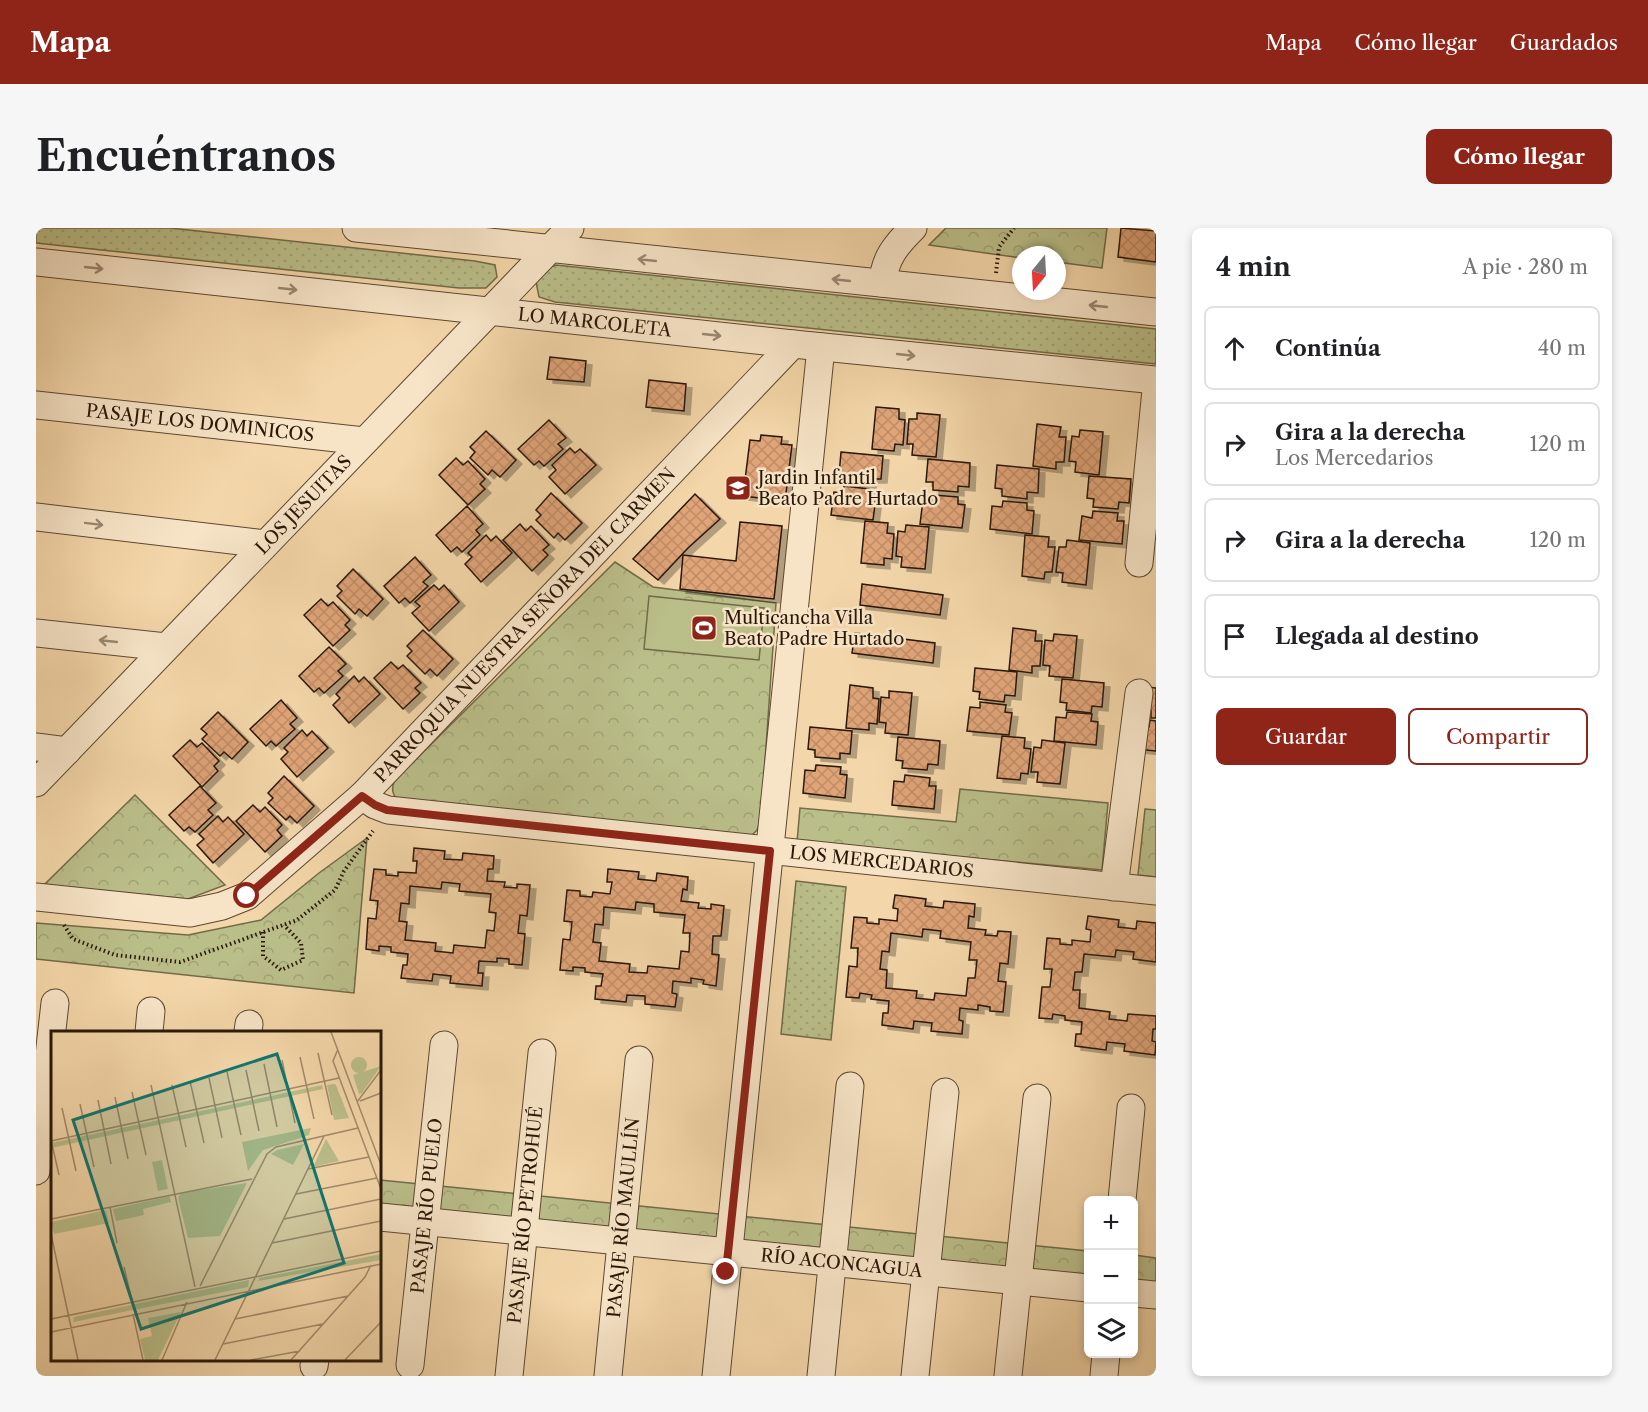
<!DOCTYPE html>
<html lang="es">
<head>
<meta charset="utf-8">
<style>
	:root { --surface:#fff; --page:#f6f6f6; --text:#202124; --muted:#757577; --line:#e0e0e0; --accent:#8f2418 }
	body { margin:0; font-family:"Libre Caslon Text",serif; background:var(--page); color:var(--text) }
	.controls { position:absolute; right:18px; bottom:18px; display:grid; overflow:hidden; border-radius:9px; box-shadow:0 3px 9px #0003 }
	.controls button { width:54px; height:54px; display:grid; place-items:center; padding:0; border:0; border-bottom:2px solid var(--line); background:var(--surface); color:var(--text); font:30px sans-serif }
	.compass { position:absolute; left:976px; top:18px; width:54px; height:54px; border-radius:50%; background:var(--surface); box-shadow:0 3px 9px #0003; rotate:198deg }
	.stop { position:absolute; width:18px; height:18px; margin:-14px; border:4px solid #8f2418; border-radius:50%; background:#fff }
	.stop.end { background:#8f2418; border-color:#fff; box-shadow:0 2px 6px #0008 }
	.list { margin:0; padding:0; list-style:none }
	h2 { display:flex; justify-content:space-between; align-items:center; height:78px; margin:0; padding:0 24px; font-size:26px }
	h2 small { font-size:20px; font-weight:400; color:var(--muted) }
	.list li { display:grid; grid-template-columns:39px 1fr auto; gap:18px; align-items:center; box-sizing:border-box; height:84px; margin:0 12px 12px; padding:0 12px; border:2px solid var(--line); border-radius:9px }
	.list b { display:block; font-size:22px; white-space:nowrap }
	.list p { margin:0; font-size:20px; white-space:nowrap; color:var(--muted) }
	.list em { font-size:20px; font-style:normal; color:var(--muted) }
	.actions { display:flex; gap:12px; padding:18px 24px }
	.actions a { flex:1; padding:14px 0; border:2px solid var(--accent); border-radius:9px; text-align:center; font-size:21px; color:var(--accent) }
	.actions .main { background:var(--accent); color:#fff }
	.icon { flex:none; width:33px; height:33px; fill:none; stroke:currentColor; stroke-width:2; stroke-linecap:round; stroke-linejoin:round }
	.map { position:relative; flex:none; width:1120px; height:1148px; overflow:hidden; border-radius:9px }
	header { display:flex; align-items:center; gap:36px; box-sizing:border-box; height:84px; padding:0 30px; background:var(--accent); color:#fff }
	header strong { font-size:28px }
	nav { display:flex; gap:33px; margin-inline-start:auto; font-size:21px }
	.intro { display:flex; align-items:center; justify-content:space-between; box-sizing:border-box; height:144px; padding:0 36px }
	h1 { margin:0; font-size:42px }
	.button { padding:15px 27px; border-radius:9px; background:var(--accent); color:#fff; font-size:21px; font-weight:700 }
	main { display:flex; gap:36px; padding:0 36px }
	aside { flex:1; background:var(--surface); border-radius:9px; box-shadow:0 3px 9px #0003 }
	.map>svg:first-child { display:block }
	.grass { fill:url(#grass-dots); stroke:#726b48; stroke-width:1.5 }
	.park { fill:url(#park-crowns); stroke:#726b48; stroke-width:1.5 }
	.garden { fill:#babe89; stroke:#726b48; stroke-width:1.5 }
	.building { fill:url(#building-cross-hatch); stroke:#291808; stroke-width:1.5; fill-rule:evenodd; filter:url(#shadow) }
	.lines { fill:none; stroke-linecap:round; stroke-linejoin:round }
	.minor-casing { stroke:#5c4830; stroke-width:29 }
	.path { stroke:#291808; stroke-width:4; stroke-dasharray:1.5 3; stroke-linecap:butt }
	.minor { stroke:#f7e4c7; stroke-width:27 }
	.oneway { stroke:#9a8871 }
	.route { stroke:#8f2418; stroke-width:8 }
	.labels { text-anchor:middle; stroke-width:5; stroke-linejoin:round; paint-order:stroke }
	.street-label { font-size:18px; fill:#291808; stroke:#f7e4c7 }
	.poi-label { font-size:18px; fill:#291808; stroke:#f7e4c7; text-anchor:start }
	.inset-road { fill:none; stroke:#a28a69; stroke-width:1.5 }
	.view { fill:#0f766e; fill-opacity:0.15; stroke:#0f766e; stroke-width:3 }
	.inset-edge { fill:none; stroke:#291808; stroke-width:3 }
</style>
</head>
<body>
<header>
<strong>Mapa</strong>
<nav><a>Mapa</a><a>Cómo llegar</a><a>Guardados</a></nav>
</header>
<div class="intro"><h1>Encuéntranos</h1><a class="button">Cómo llegar</a></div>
<main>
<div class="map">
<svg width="1120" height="1148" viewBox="0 0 1120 1148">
	<defs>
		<pattern id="grass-dots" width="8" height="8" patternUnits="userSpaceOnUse" patternTransform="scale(1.5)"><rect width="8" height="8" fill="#babe89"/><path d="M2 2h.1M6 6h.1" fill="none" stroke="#a0a375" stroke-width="1.8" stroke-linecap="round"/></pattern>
		<pattern id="park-crowns" width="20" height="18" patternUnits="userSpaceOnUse" patternTransform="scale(1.5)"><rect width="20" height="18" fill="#babe89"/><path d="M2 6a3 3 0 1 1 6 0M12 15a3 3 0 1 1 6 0" fill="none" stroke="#a0a375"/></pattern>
		<pattern id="building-cross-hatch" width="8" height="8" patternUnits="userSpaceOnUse" patternTransform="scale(1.5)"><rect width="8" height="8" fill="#dfa478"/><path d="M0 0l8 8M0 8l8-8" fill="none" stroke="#bf8c66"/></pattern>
		<filter id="shadow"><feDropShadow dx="6" dy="4" stdDeviation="0" flood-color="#0004"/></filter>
	</defs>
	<rect width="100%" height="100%" fill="#f3d6a9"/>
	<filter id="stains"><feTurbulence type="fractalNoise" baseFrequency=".00333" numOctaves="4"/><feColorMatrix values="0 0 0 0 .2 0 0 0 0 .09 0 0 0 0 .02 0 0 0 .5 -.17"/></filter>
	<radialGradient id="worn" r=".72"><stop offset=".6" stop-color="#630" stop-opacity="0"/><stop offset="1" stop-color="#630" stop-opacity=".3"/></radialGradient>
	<g class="grass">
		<path d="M0,0H134L439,33L459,37L461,49L450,60H423L0,15Z"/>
		<path d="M520,37L1120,101V136L519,74L503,69L500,54L502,43Z"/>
		<path d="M760,653L810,659L795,812L745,806Z"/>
	</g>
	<g class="park">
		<path d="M910,0H1071L1066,40L1021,34V27H985V30L893,17Z"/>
		<path d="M579,334L617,359L740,375L725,591L721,602L713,610L365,575C357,568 354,562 359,552Z"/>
		<path d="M924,561L1072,575L1066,642L761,614L764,580L920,594Z"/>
		<path d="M99,567L189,657L152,671L8,657Z"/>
		<path d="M1109,581L1120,582V649L1102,647Z"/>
		<path d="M331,610L318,765L0,731V695L152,707L225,692L283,645Z"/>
		<path d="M344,952L1052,1023V1050L344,976Z"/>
		<path d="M1098,1027L1120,1030V1057L1098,1054Z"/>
	</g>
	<path class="garden" d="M613,368L728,380L723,432L608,421Z"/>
	<g class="building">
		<path d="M1085,0L1120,3V34L1082,29Z"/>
		<path d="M514,129L550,133L548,154L511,151Z"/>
		<path d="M613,152L650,156L648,183L610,179Z"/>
		<path d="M840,179L863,181V191L869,192L867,217L859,216L858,223L836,221Z"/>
		<path d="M881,185L904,187L900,229L876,227L877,216H871L873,191H881Z"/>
		<path d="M513,192L530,210L522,216L527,221L508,238L503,233L498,237L482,221Z"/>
		<path d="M1001,196L1025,199L1023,209H1030L1028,234H1020V241L997,238Z"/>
		<path d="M1044,202L1067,204L1063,247L1039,244L1040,234L1033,233L1036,208L1043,209Z"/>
		<path d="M450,203L480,232L464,249L456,242L452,247L434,230L439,224L434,219Z"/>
		<path d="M725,207L746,209L745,216L756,217L749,273L707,268L714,212L724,213Z"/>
		<path d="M534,220L539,225L544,221L560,237L529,266L513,249L520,242L516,237Z"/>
		<path d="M805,224L847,228L845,251H835L834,257L809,255V247H803Z"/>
		<path d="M420,230L427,237L432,233L449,251L444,256L449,261L432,277L403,247Z"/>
		<path d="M892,231L934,235L933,259L922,258V264L897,262V254H890Z"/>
		<path d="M961,237L1003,241L1002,265L991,264V271L966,268V261L959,260Z"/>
		<path d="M1053,248L1095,251L1093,275L1083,274L1082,281L1057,279L1058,271L1051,270Z"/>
		<path d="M808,258L833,261V268L840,269L837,292L795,287L798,264L807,265Z"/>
		<path d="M515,265L546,295L529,312L522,305L518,310L500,292L505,287L500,282Z"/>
		<path d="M659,266L684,291L652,320L622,352L597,331Z"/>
		<path d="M898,267L922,269V276L929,277L926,300L884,296L887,272L897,273Z"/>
		<path d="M967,273L991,275V282L998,283L996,306L954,301L956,278L966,279Z"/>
		<path d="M431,278L447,296L440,302L444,307L426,324L421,319L415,324L400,307Z"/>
		<path d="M1057,283L1082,285L1081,293H1088L1086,316L1043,312L1046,288L1056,290Z"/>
		<path d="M829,293L852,295L851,305L858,306L856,331L848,330V337L825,335Z"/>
		<path d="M704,294L746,298L738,371L644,361L647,327L700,333Z"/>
		<path d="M484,296L490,303L495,298L513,317L507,322L512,327L496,343L467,312Z"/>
		<path d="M870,297L893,299L889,341L865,339L866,329L860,328L862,303L869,304Z"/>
		<path d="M450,307L455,313L460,308L476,325L445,354L429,336L436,329L432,325Z"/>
		<path d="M989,307L1013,309L1012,319H1019L1016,344H1009L1008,351L986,348Z"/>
		<path d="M1031,312L1054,315L1050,357L1026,354L1027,345L1020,344L1023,319H1030Z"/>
		<path d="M379,329L395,347L387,354L392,358L374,375L369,370L363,375L348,358Z"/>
		<path d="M317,341L347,371L331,388L323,381L319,386L301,368L306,363L301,358Z"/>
		<path d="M826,356L907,367L904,387L824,377Z"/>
		<path d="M398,357L403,362L408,357L423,374L393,403L376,385L384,378L379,374Z"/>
		<path d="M285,371L292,378L297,374L314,392L309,397L314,402L297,418L268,387Z"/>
		<path d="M977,400L1000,403L999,413H1006L1004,438H996V445L973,442Z"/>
		<path d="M387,402L417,431L401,448L394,441L389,446L371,428L376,423L371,418Z"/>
		<path d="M819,405L899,415L897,435L816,425Z"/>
		<path d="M1018,406L1041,408L1037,450L1013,448L1014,438L1007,437L1009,412L1017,413Z"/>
		<path d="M293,419L310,436L302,443L307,448L288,465L283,460L278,464L263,448Z"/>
		<path d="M355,434L362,441L367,437L385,455L379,460L384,465L367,481L338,450Z"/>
		<path d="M939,440L981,444L979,468L969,467L968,474L943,471L944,464L937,463Z"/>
		<path d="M318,448L323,454L328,449L344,466L313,495L297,477L304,470L300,466Z"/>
		<path d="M1026,451L1068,455L1066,479L1056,478L1055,485L1030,482L1031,475L1024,474Z"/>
		<path d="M814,457L837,460V470L843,471L841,496L833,495V502L810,500Z"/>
		<path d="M1111,459L1120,460V490H1115V482H1109Z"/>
		<path d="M853,463L876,465L872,507L849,505L850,495L843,494L845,469L853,470Z"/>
		<path d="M245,472L261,490L254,496L259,501L240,518L235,513L230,518L214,501Z"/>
		<path d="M944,474L970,477L969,484L976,485L973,507L931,503L934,479L944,480Z"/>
		<path d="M182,484L212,514L196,531L188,524L184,528L166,511L171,506L165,501Z"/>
		<path d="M1031,484L1056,486L1055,493L1062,494L1060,517L1018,513L1020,489L1030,490Z"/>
		<path d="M1114,492L1120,493V523L1101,521L1103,498L1113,499Z"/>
		<path d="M774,499L816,503L814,526L804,525V531L779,529V522L772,521Z"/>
		<path d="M266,502L271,508L276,503L292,520L261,549L245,531L252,524L248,520Z"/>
		<path d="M966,508L989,510L988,520L995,521L992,546L985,545L984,552L961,550Z"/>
		<path d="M862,509L904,513L902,537L892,536L891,542L866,540L867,533L860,532Z"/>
		<path d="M154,512L161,519L166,515L183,533L178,538L182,543L166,559L137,528Z"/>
		<path d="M1006,512L1029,515L1024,556L1001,554L1002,544H995L998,519L1005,520Z"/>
		<path d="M780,537L805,539L804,546L811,547L809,570L767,565L769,542L779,543Z"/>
		<path d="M869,547L894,550L893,558H900L898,581L856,577L858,553L868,554Z"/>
		<path d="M248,548L278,578L261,595L254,588L250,592L232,575L237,570L232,565Z"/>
		<path d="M164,558L180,575L172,582L177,587L159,604L153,599L148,603L133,587Z"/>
		<path d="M217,577L224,584L229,579L246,597L241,602L246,608L229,624L200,593Z"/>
		<path d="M182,588L187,594L192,589L208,606L177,635L161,617L168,611L163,606Z"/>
		<path d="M378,620L409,623L408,631L426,632L427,625L458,628L457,641H452L451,653L469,654L468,659L481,660V656L494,657L491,688L484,687L482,705L489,706L486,737L473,736V731L461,730V734L443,733L442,745H447L446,758L414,755L415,748L397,746L396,753L365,750L367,737H371L372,726L355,724V719L343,718V723L330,721L332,690L340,691L342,673L334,672L338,641L350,642V647L362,648V644L380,645L381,633H377ZM406,654L424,656L423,663L455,666L453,684L460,685L458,703L451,702L449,720L418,717L417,725L399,723L400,715L369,712L371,694L363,693L365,675L373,676L374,658L405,661Z"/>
		<path d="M572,641L603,644L602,651L620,653L621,645L652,649L651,662L647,661L645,673L663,675L662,680L675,681V676L688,678L685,708H677L676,726L683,727L680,758L667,756L668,752L655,750V755L637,753L636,765L641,766L639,779L609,776V768L591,767L590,774L559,771L560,758H565L567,746L549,744V740L537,739V743L524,742L527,711L534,712L536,694L528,693L531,662L544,663V668L556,669L557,664L574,666L576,654H571ZM600,674L618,676V684L649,687L647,705H654L653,724L645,723L643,741L612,738L611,745L593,744L594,736L563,733L565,715L557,714L559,696L567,697L568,679L599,682Z"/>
		<path d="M859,667L890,671L889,678L907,680L908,673L939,676L938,689L933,688L932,700L950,702L949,707L961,708L962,703L975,704L972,736L964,735L962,753L970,754L967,784L954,783V779L942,777V782L924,780L923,792L927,793L926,806L895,803L896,795L878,793L877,801L846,797L847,785H852L853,773L835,771L836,767L824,765L823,770L810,769L813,738L821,739L822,720H815L818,689L831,690V695L843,696V691L861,693L862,681L857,680ZM887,701L905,703L904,710L935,714L933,732H941L939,750H932L930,768L899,765L898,772L880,770L881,763L850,760L851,742L844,741L846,723L853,724L855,705L886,709Z"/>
		<path d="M1052,688L1083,692L1082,699L1100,701L1101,693L1120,695V734L1097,731L1098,724L1080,722L1079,729L1048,726L1046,744H1039L1037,762H1044L1043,780L1074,784L1073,791L1091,793L1092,786L1120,788V801H1117L1116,813L1120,814L1119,827L1088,823L1089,816L1071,814L1070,822L1039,818L1040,806H1045L1046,794L1029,792V788L1017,786L1016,791L1003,790L1006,759H1014L1016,741H1008L1011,710L1024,711V716L1036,717V712L1054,714L1055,702L1050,701Z"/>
	</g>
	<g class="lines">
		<defs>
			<g id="minor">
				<path d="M320,0L1120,84"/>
				<path id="s1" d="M0,34L757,116L1120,152"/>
				<path d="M847,55C848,31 860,17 877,0"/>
				<path id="s2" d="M0,177L328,213"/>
				<path d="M0,289L229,316"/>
				<path d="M1103,335L1120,162"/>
				<path d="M0,405L130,419"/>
				<path d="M0,519L31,523"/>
				<path id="s3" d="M0,555L534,0"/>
				<path id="s4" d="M326,568L339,577L352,582L1120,663"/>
				<path d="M1078,659L1103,465"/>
				<path id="s5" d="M0,669L154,685L186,678L211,668L326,568L757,116"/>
				<path d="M113,804L115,783"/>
				<path d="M212,804L213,796"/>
				<path d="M0,943L19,775"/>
				<path d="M1086,972L1095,880"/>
				<path id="s6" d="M344,989L1052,1060"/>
				<path d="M1098,1065L1120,1067"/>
				<path id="s7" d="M374,1137L408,817"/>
				<path d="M278,1138L279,1132"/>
				<path id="s8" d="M473,1148L506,825"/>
				<path id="s9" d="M572,1148L603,832"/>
				<path d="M680,1148L785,119"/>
				<path d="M785,1148L814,858"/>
				<path d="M879,1148L909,864"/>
				<path d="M972,1148L1001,870"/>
				<path d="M1068,1148L1070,1126"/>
			</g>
		</defs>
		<use href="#minor" class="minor-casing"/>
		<g class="path">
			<path d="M960,45L963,19L978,0"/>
			<path d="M28,697L37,711L79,727L144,734L261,692L299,662L308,643L337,603"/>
			<path d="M227,704V728L245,742L267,732L265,715L248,697"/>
		</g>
		<use href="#minor" class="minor"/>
	</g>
	<defs><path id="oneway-shaft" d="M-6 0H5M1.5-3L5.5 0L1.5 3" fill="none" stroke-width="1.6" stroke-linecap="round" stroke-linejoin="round" transform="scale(1.5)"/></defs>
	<g class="oneway">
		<use href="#oneway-shaft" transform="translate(611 32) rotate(-174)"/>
		<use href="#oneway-shaft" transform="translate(58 40) rotate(6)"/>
		<use href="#oneway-shaft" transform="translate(805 52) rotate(-174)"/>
		<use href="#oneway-shaft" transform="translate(252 61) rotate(6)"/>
		<use href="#oneway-shaft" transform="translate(1062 78) rotate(-174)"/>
		<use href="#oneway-shaft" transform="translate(676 107) rotate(6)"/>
		<use href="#oneway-shaft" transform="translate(870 127) rotate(6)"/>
		<use href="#oneway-shaft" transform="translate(58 296) rotate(7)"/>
		<use href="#oneway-shaft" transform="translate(72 413) rotate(-174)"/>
	</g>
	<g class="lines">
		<path class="route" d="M211,668L326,568L339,577L351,582L734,623L690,1044"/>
	</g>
	<defs>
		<symbol id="school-square" viewBox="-11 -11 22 22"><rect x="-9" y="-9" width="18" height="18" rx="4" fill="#8f2418" stroke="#f7e4c7"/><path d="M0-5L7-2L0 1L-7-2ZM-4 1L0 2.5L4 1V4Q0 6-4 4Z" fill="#fff"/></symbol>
		<symbol id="stadium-square" viewBox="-11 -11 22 22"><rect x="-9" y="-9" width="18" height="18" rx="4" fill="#8f2418" stroke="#f7e4c7"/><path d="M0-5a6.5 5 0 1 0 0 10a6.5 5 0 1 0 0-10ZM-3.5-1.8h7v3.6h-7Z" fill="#fff"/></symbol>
	</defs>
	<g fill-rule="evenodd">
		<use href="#school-square" x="687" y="245" width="30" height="30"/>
		<use href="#stadium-square" x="653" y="385" width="30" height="30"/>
	</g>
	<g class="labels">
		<g class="street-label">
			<text dy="6" stroke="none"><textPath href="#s1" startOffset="562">LO MARCOLETA</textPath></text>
			<text dy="6" stroke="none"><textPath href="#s2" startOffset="165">PASAJE LOS DOMINICOS</textPath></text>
			<text dy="6" stroke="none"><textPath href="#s3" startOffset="386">LOS JESUITAS</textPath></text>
			<text dy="6" stroke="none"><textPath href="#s5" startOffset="603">PARROQUIA NUESTRA SEÑORA DEL CARMEN</textPath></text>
			<text dy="6" stroke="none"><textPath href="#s4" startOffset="526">LOS MERCEDARIOS</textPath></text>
			<text dy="6" stroke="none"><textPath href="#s7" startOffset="160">PASAJE RÍO PUELO</textPath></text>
			<text dy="6" stroke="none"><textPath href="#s8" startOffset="162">PASAJE RÍO PETROHUÉ</textPath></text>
			<text dy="6" stroke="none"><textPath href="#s9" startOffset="159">PASAJE RÍO MAULLÍN</textPath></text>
			<text dy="6" stroke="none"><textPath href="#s6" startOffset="464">RÍO ACONCAGUA</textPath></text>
		</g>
		<g class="poi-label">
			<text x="722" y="256">Jardin Infantil<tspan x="722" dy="21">Beato Padre Hurtado</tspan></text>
			<text x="688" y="396">Multicancha Villa<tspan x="688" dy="21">Beato Padre Hurtado</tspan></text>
		</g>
	</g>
	<g transform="translate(15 803)">
		<rect width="330" height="330" fill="#f3d6a9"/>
		<path d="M283,53L285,54L298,87L283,89L276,54ZM111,129L117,158L107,160L101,131ZM330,223V229L207,250L208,247ZM198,249L197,256L22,291L23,286Z" fill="#babe89"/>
		<path d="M330,35L311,62L308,63L302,44ZM271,54L272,58L0,117V112ZM260,97L258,104L212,119L197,140L191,111ZM275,108L288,130L262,136ZM253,113L242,134L220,123L226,119ZM196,152L169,205L137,207L127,167L130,162ZM119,165L120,171L92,178L93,184L65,190L62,178ZM55,179L58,192L3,203L0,191ZM130,281L107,329H94L89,308L101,305L97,287Z" fill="#babe89"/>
		<path d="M300 34a8 8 0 1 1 16 0a8 8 0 1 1-16 0ZM158,191L160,201L139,206L137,196Z" fill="#babe89"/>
		<path class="inset-road" d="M280,1L330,134M287,18L282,30L330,158M267,22L281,84M249,26L263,88M231,29L244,92M213,33L226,96M195,39L208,100M176,41L190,104M158,47L171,107M139,50L153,112M100,54L144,256M121,54L135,116M81,61L95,124M64,66L77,128M47,69L60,133M309,70L330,62M306,71L330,39M29,73L43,136M11,77L25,140M0,109L8,144M0,110L288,47M257,138L318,126M245,163L326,147M59,176L66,212M0,188L201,148M233,188L330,168M0,203L27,329M221,212L330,190M73,236L81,270M149,255L216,123L225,116L307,97M82,283L92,329M0,288L330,220M184,288L297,265M0,301L330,233M172,313L272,293M111,329L136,271M164,329L273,105M200,329L249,320M240,329L314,246L320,234M294,329L330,291"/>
		<path class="view" d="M226,23L293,232L90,298L22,89Z"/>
		<rect width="330" height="330" class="inset-edge"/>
	</g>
	<rect width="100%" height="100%" filter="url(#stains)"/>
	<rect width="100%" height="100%" fill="url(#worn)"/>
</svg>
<div class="controls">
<button>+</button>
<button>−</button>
<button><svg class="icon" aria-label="layers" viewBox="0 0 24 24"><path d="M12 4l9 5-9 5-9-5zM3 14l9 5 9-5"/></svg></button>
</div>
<svg class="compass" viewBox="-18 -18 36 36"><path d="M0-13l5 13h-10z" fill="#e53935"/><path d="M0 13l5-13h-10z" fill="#757577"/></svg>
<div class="stop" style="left:211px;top:668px"></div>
<div class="stop end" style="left:690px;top:1044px"></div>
</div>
<aside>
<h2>4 min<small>A pie · 280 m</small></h2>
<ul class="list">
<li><svg class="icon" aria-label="ahead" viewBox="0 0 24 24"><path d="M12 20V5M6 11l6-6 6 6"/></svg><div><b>Continúa</b></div><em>40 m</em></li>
<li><svg class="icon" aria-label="right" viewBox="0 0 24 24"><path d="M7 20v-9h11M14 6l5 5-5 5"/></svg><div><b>Gira a la derecha</b><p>Los Mercedarios</p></div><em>120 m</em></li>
<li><svg class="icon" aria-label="right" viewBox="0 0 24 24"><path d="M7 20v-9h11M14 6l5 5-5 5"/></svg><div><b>Gira a la derecha</b></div><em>120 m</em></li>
<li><svg class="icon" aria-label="arrive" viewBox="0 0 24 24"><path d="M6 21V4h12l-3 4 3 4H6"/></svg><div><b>Llegada al destino</b></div></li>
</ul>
<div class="actions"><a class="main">Guardar</a><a>Compartir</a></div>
</aside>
</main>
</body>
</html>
